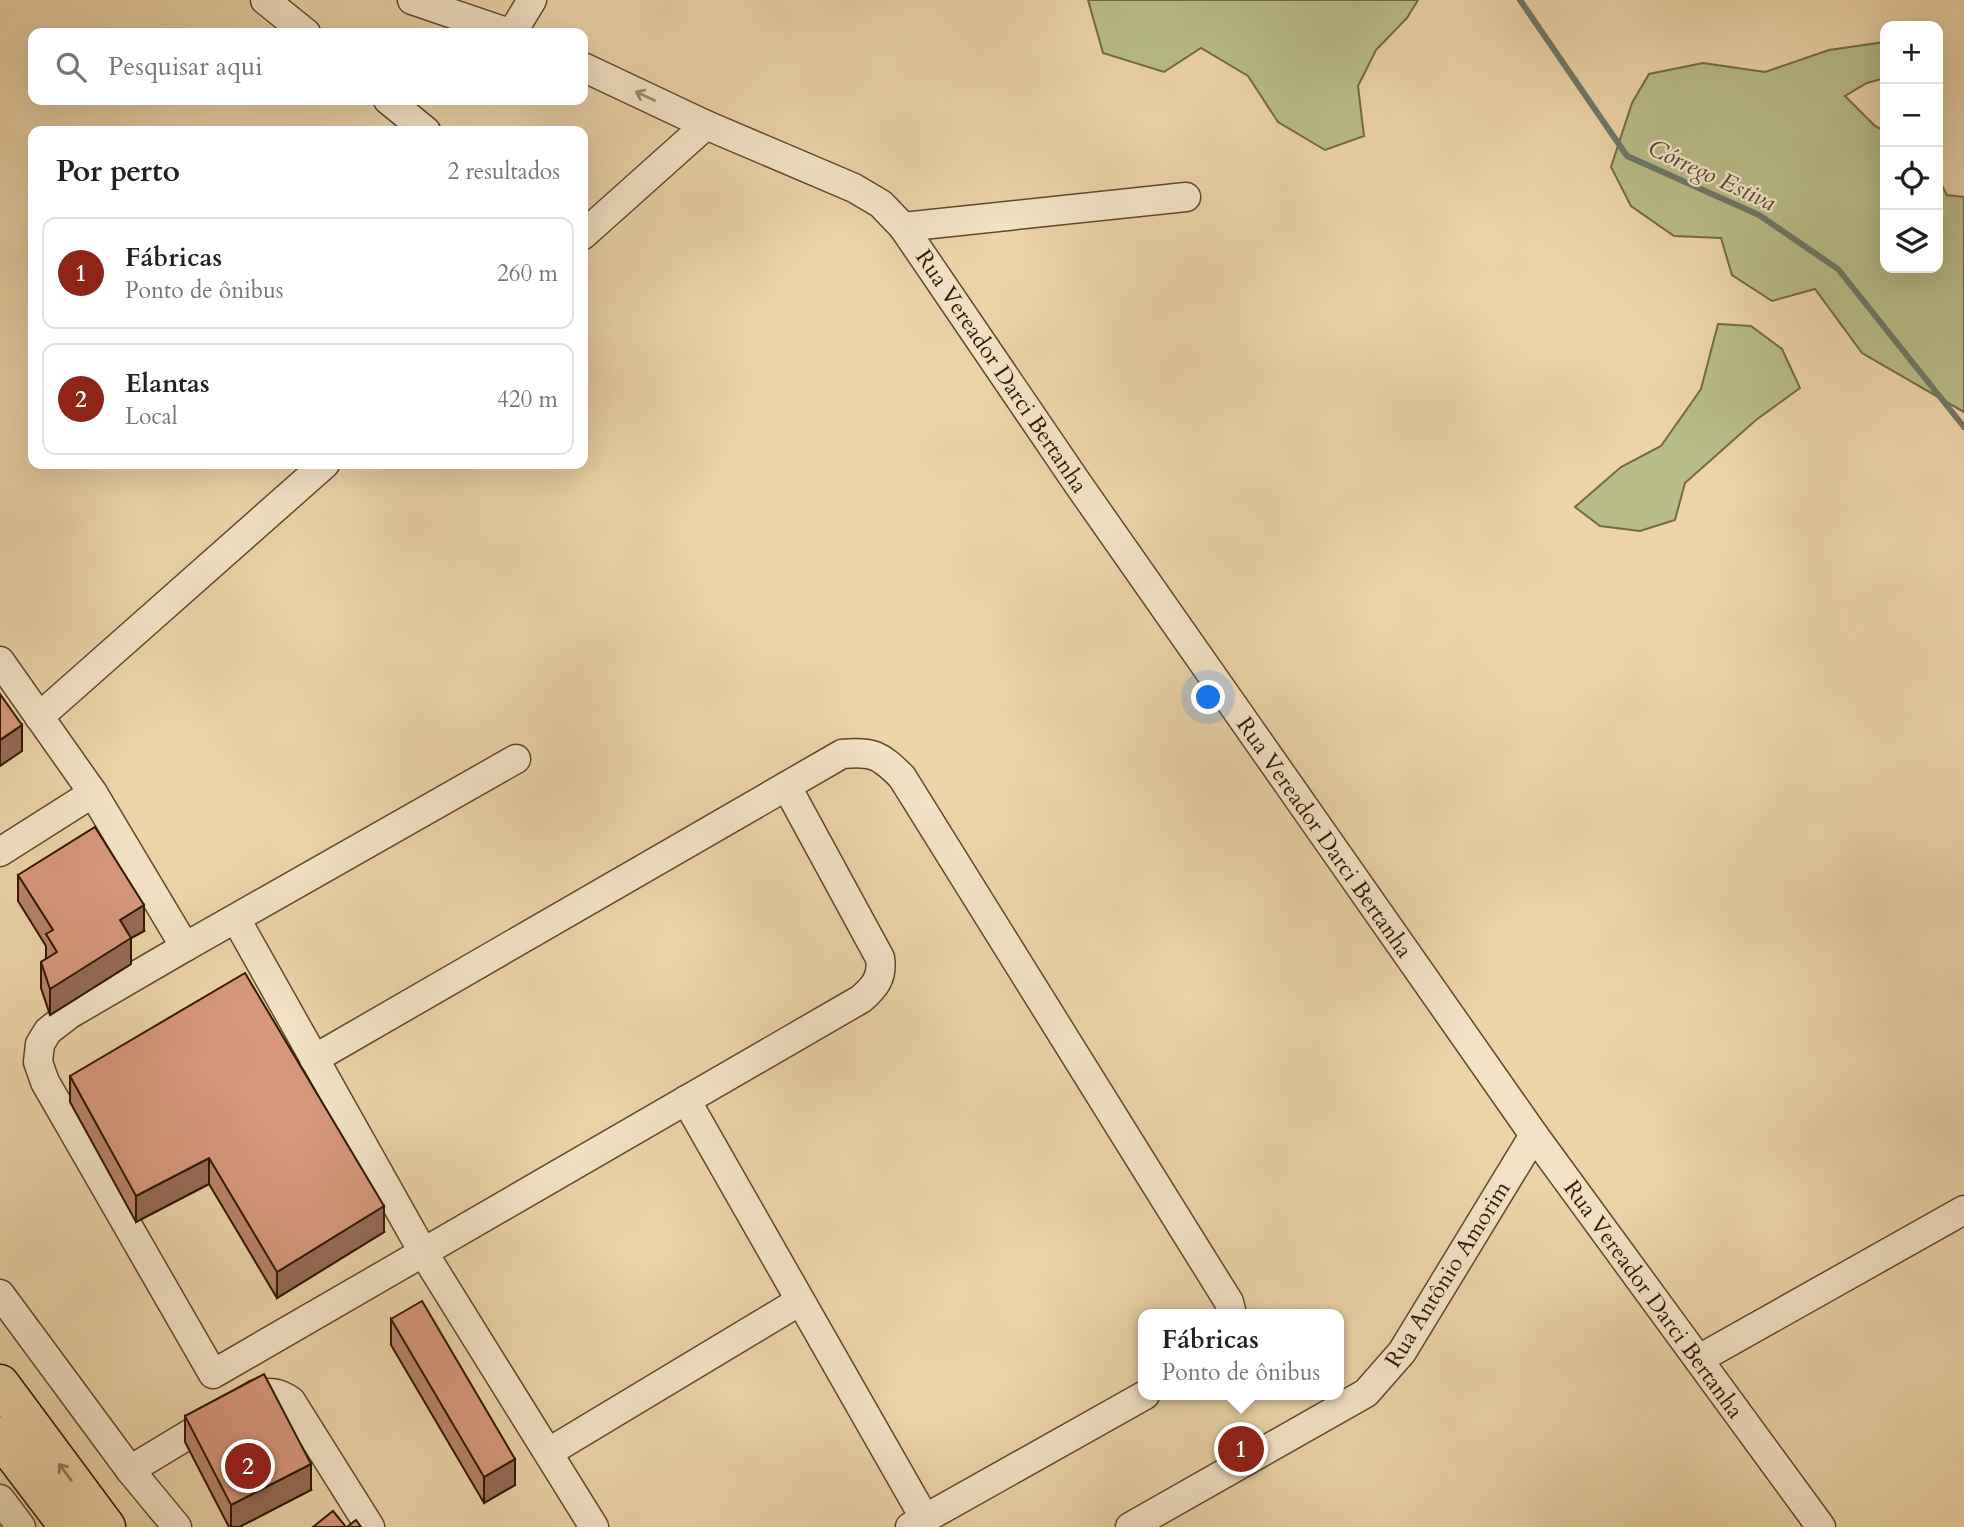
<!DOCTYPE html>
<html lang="pt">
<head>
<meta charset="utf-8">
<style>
	:root { --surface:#fff; --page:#f2f2f2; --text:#202124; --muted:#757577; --line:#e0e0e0; --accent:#8f2418 }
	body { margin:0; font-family:Cardo,serif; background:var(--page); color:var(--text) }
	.controls { position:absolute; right:21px; top:21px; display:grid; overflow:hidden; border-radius:14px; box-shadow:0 7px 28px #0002 }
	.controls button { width:63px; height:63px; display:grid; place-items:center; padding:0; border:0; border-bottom:2px solid var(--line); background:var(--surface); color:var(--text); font:35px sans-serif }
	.you { position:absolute; left:1209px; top:698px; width:24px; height:24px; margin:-18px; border:5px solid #fff; border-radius:50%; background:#1a73e8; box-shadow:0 0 0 10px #1a73e833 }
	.badge { display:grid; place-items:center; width:46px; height:46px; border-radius:50%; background:var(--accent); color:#fff; font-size:23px; font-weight:700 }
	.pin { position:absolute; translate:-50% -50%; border:4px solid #fff; box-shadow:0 2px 7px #0006 }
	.popup { position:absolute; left:1138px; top:1309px; width:206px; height:91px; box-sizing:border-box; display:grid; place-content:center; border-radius:14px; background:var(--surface); filter:drop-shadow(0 2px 5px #0005); font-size:23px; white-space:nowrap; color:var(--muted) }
	.popup b { font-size:26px; color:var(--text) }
	.popup::after { content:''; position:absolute; left:50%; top:100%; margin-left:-14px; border:14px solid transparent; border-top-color:var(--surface) }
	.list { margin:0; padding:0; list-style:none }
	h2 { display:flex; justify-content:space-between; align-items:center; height:91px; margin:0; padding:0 28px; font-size:30px }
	h2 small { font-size:23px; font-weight:400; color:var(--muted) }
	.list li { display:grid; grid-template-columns:46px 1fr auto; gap:21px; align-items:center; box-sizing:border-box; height:112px; margin:0 14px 14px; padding:0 14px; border:2px solid var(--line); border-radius:14px }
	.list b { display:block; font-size:26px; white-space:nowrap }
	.list p { margin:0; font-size:23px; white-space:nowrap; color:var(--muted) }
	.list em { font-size:23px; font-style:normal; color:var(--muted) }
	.icon { flex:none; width:38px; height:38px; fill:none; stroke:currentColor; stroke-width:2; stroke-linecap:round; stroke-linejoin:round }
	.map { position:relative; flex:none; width:1964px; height:1527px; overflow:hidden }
	.search { position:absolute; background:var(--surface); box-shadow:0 7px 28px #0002; left:28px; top:28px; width:560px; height:77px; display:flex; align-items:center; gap:18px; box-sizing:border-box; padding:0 24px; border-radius:14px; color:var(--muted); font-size:26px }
	.panel { position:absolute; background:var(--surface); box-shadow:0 7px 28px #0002; left:28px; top:126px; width:560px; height:343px; border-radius:14px }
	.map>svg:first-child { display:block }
	.green { fill:#b8bc88; stroke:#746a44; stroke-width:2 }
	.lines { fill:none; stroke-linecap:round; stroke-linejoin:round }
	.stream { stroke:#6f7868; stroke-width:6 }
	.minor-casing { stroke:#60482b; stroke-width:31 }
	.highway-casing { stroke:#311901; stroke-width:41 }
	.minor { stroke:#f3e2c6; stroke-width:28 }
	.highway { stroke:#ecd3a8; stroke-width:38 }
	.wall { fill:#b8826b; stroke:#311901; stroke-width:2 }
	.shaded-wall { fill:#966a57; stroke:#311901; stroke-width:2 }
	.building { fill:#d6977c; stroke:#311901; stroke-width:2 }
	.oneway { stroke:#9c886d }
	.oneway2 { stroke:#987f5d }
	.labels { text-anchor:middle; stroke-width:5; stroke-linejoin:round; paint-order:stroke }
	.street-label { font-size:23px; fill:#311901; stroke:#f3e2c6 }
	.water-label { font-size:24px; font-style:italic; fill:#504834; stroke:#f3e2c6 }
</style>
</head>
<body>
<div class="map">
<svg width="1964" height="1527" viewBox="0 0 1964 1527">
	<rect width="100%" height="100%" fill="#ecd3a8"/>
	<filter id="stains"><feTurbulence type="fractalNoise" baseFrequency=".00286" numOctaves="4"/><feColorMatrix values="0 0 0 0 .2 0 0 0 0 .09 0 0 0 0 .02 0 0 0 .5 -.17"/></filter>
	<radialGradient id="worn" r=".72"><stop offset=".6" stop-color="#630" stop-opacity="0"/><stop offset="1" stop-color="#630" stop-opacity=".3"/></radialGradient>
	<g class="green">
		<path d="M1088,0H1418L1407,18L1376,50L1358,86L1364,136L1325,150L1278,122L1248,76L1201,48L1164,72L1103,53Z"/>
		<path d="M1885,42V78L1867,83L1845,96L1875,126L1885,131V268H1938V178L1947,195L1964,197V412L1862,353L1815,289L1772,301L1732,275L1721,238L1674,236L1631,206L1611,167L1632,103L1649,74L1703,63L1765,72L1829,50Z"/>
		<path d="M1718,324L1751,326L1782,349L1800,388L1756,420L1685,483L1675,520L1640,531L1600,526L1575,507L1621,467L1661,446L1701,389Z"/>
	</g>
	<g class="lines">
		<path class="stream" d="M1520,0L1627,156L1759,215L1838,269L1964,427"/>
		<defs>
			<g id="minor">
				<path d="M265,0L306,33"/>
				<path d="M412,0L509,33"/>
				<path d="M512,33L532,0"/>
				<path d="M583,67L706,125L854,188L881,204L903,227L1078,484L1534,1135L1821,1527"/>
				<path d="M388,100L426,131"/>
				<path d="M903,227L1186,197"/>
				<path d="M583,235L706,125"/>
				<path d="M0,661L93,793L185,947L516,759"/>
				<path d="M39,717L325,464"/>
				<path d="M0,852L93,793"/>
				<path d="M236,919L423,1252L594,1527"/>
				<path d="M185,947L70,1014L48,1031L40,1044L38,1062L45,1082L213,1374L861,999C875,987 883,977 880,958L787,787"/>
				<path d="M314,1059L842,754C873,751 880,755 902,777L1229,1302L1232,1314"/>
				<path d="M686,1100L925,1519"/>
				<path d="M0,1294L130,1470L177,1527"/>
				<path d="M1699,1359L1964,1210"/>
				<path d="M549,1452L800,1301"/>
				<path d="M130,1470L256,1394C270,1392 278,1392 291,1401L370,1527"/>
				<path d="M0,1499L21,1527"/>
				<path d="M910,1527L1145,1395"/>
				<path d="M1130,1527L1366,1393L1402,1352L1534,1135"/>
			</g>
			<g id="highway">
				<path d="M0,1384L106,1527"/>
				<path d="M0,1436L69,1527"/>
			</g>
		</defs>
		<use href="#minor" class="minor-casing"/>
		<use href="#highway" class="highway-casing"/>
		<use href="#minor" class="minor"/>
		<use href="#highway" class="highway"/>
	</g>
	<g class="wall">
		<path d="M18,875L144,931L131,938V964L50,1015L41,988V962L46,959V946L18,901Z"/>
		<path d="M70,1076L384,1232L277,1298L209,1184L136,1222L70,1102Z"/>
		<path d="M391,1319L515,1485L484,1503L391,1345Z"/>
		<path d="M185,1416L311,1490L239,1527H229L185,1442Z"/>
	</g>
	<g class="shaded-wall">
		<path d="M22,725V751L0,766V740Z"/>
		<path d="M144,905V931L131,938V964L50,1015V989L120,920Z"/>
		<path d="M209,1158V1184L136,1222V1196Z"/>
		<path d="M384,1206V1232L277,1298V1272Z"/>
		<path d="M515,1459V1485L484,1503V1477Z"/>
		<path d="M311,1464V1490L239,1527H231V1505Z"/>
	</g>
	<g class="building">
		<path d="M0,694L22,725L0,740Z"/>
		<path d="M95,827L144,905L120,920L131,938L50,989L41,962L57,952L46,934L53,930L18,875Z"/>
		<path d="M245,973L384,1206L277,1272L209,1158L136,1196L70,1076Z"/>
		<path d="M422,1301L515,1459L484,1477L391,1319Z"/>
		<path d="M264,1374L311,1464L231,1505L185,1416Z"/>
		<path d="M333,1511L346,1527H313Z"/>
		<path d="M356,1520L361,1527H347Z"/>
	</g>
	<defs><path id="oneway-shaft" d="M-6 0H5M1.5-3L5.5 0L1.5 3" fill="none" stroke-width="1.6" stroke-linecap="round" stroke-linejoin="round" transform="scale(1.75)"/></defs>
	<use class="oneway" href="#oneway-shaft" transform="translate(645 96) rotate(-155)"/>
	<use class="oneway2" href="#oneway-shaft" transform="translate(65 1472) rotate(-127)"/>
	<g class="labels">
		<g class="street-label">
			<text transform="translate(1002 371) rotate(56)" y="8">Rua Vereador Darci Bertanha</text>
			<text transform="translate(1325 837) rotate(55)" y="8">Rua Vereador Darci Bertanha</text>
			<text transform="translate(1447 1274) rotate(-58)" y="8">Rua Antônio Amorim</text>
			<text transform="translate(1654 1299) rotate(54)" y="8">Rua Vereador Darci Bertanha</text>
		</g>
		<g class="water-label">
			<text transform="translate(1712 175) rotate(25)" y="8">Córrego Estiva</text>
		</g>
	</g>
	<rect width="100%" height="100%" filter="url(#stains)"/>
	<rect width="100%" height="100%" fill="url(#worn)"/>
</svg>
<div class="controls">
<button>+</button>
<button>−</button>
<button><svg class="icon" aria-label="locate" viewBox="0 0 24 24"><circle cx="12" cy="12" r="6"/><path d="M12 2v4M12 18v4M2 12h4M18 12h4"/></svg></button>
<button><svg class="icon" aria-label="layers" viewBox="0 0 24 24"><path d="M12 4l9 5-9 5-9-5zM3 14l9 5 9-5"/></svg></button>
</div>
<div class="you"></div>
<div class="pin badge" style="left:1241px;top:1449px">1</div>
<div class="popup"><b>Fábricas</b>Ponto de ônibus</div>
<div class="pin badge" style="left:248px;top:1466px">2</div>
<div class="search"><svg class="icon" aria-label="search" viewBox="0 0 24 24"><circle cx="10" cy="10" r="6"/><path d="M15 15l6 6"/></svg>Pesquisar aqui</div>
<section class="panel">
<h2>Por perto<small>2 resultados</small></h2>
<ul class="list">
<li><span class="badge">1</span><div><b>Fábricas</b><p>Ponto de ônibus</p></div><em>260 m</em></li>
<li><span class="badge">2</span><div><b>Elantas</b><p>Local</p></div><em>420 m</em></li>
</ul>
</section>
</div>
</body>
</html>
